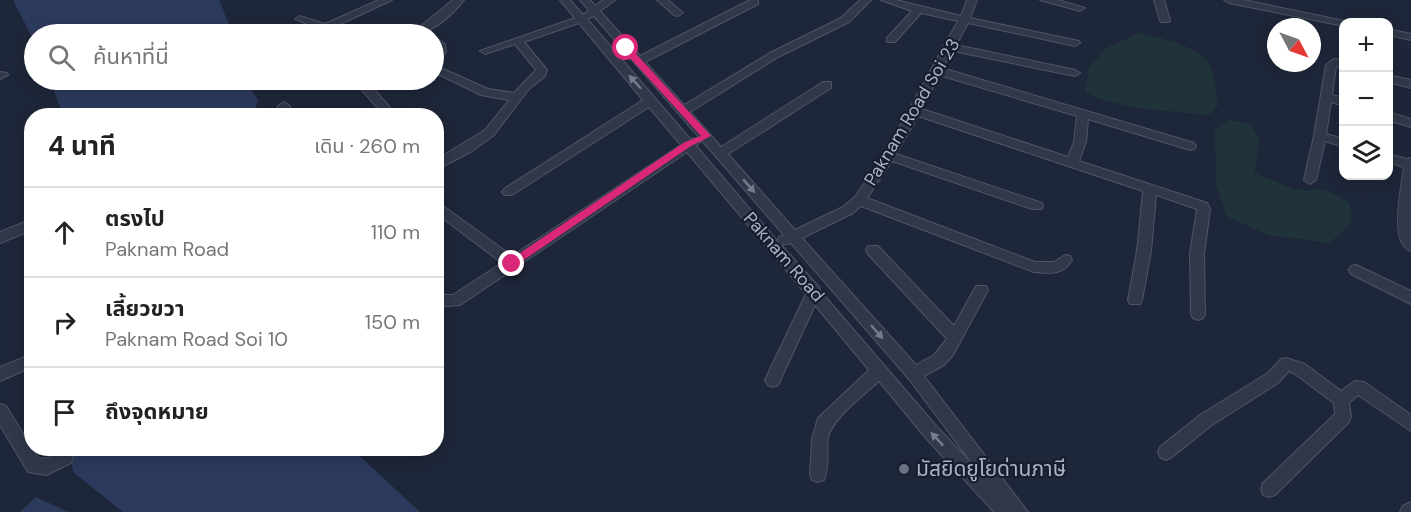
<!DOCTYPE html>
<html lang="th">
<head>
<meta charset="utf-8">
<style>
	:root { --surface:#fff; --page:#f6f6f6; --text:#222; --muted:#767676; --line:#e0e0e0 }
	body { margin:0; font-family:"DM Sans","Noto Sans Thai",sans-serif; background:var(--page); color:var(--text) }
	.controls { position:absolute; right:18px; top:18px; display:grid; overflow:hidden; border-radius:12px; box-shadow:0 3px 15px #0003 }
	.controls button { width:54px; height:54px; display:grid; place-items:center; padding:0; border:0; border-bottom:2px solid var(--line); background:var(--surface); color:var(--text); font:30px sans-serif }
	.compass { position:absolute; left:1267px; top:18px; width:54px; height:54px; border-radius:50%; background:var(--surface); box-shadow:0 3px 15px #0003; rotate:131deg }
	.stop { position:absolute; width:18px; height:18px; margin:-14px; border:4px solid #db2777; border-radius:50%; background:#fff }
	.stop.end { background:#db2777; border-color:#fff; box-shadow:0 2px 6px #0008 }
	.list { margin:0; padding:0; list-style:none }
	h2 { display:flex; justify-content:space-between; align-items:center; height:78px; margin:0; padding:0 24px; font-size:26px }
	h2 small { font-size:20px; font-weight:400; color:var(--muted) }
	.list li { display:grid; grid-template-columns:39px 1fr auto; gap:18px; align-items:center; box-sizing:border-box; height:90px; padding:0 24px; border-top:2px solid var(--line) }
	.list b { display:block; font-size:22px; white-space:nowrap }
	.list p { margin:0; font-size:20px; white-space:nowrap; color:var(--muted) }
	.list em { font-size:20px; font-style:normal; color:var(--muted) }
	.icon { flex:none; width:33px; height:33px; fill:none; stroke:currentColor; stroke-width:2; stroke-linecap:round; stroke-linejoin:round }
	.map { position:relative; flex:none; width:1411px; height:512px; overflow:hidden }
	.search { position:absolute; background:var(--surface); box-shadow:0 3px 15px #0003; left:24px; top:24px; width:420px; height:66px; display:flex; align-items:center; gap:15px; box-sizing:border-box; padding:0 21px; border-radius:33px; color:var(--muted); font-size:22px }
	.panel { position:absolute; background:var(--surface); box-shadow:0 3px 15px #0003; left:24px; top:108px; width:420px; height:348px; border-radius:24px }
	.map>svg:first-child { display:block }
	.green { fill:#20333a }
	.water { fill:#2c3a5e }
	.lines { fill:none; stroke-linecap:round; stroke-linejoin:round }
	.minor-casing { stroke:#4f5567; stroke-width:2 }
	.minor { fill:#313849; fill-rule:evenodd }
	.oneway { fill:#747b8e }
	.route { fill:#db2777 }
	.worship-dot { fill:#6b7280; stroke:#171d2d; stroke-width:2 }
	.labels { text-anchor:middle; stroke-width:4.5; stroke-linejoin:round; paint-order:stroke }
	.street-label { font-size:18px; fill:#abb2c6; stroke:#171d2d }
	.near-poi-label { font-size:21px; fill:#abb2c6; stroke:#171d2d; text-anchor:start }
</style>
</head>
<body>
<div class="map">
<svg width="1411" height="512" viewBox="0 0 1411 512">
	<rect width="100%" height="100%" fill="#1e2639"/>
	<g class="green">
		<path d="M1139,33C1160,38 1201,46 1211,67C1216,78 1216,94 1218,105L1212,113L1205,115C1166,110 1120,110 1085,92L1089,68L1106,48Z"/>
		<path d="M1228,120L1250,124L1259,137L1255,173L1296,190H1324L1350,203L1351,223L1330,243L1269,235L1227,217L1216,184L1215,131Z"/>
	</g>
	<g class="water">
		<path d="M13,0H219L233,34H34V41Z"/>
		<path d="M50,80H246L258,100L253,115H63Z"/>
		<path d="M70,449H352L420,512H123L73,472Z"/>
		<path d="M36,497L68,512H20Z"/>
	</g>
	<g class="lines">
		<defs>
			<g id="minor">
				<path d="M379,0H392L325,31L295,19L300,16L325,24Z"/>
				<path d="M453,0H464C451,16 432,34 411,34Z"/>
				<path d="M560,0H570L583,15L589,10L580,0H590L595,6L603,0H615L600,11L640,56L750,0H758V4L645,62L684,105L770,53L841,18L860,0H871L849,22L778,57L690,112L721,147L823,82H831V88L728,154L795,230L843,207L855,197L885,153L958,21L921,13L895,42H887V38L912,11L881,0H896L961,16L967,0H977L970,18L1079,41L1080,43L1075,46L968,23L956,45L1075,70L1080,73L1075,76L953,51L942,68L1194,143L1196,146L1194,149L1190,150L1088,119L1086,142L1079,161L1207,203L1210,209L1204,254L1205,314L1203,318L1198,320L1193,318L1191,314L1190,254L1197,209L1156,195L1151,251L1142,300L1140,304H1130L1128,300L1137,251L1143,191L918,116L896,154L1042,203L1043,206L1042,209H1032L892,161L867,198L1035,262H1054L1065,255L1070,256L1072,260C1062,276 1051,273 1034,272L861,206L853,213L802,238L916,365L934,355L947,339L868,254L866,250L868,246H878L954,326L976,286H986L988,290L953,355L944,365L924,376L1028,512H994L925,437L879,381C864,395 832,419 828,437C826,451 830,467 824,480L818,482L812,480L810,474L812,439L818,418L869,370L815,305L778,385L773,387L768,385L765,380L806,294L687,152L460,305L436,307V295H453L502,263L436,213V201L512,256L681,145L649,107L512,195H504L502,192L504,189L643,100L579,23L524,42L547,70L545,76L529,89L493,136L472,151L436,170V160L485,130L509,100L481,95L434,72V65L488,89L514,93L536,70L515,44L485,54L480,51L575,18ZM594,16L784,235L779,237L778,242L696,146L701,141L699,138L690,139L587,19ZM939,75L1077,116L1074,142L1068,157L922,109ZM791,243L909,379L974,466L937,427L821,292L819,287L781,245Z"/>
				<path d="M657,0H668L683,13L678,16L674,15Z"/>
				<path d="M1040,0H1058L1085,8L1080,11Z"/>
				<path d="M1154,0H1164L1170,20L1169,22H1161L1160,20Z"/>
				<path d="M1224,0H1244L1349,22H1344V26L1229,3Z"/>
				<path d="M1388,29L1411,34V40L1388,35Z"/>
				<path d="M434,37L445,44L446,52L438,62L434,63L436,47L434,45Z"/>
				<path d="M1334,59L1344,61V68L1336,66L1332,95L1344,98V106L1331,102L1326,134L1344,139V147L1325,141L1316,180L1310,184L1304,180L1314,136L1326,65Z"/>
				<path d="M0,72L7,73L8,75L0,79Z"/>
				<path d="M1388,75L1411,80V88L1388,82Z"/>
				<path d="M368,86L372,87L397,116H385L362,90Z"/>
				<path d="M284,102L290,106L289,116H277L278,106Z"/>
				<path d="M1388,112L1411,119V127L1388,120Z"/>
				<path d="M1388,154L1407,159L1411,158V251C1388,244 1402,185 1404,167L1388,162Z"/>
				<path d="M32,219V230L0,243V232Z"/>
				<path d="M1356,265L1411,291V304L1351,274L1349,270L1351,266Z"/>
				<path d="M32,354V367L0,381V367Z"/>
				<path d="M1286,358L1305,364L1341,391L1355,381L1364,382L1411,415V431L1358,395L1349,403L1351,417L1349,422L1275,495L1269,497L1263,495L1261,489L1263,483L1335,414L1334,403L1295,374L1289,371L1278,383L1212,425L1172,457L1166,460L1160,457L1158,452L1160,447L1200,415L1268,373L1281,359Z"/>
				<path d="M0,404L6,406L39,459L49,458L58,453L59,448H75L71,463L46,475L28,472L0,425Z"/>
				<path d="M1411,502V512H1400L1403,506Z"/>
			</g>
		</defs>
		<use href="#minor" class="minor-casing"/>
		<use href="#minor" class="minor"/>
	</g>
	<defs><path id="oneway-solid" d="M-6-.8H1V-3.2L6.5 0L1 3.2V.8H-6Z" transform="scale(1.5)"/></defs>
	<g class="oneway">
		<use href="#oneway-solid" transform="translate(635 82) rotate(-132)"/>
		<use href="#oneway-solid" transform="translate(749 186) rotate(49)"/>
		<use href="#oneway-solid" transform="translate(877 332) rotate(48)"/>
		<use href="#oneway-solid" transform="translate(937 439) rotate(-133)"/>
	</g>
	<path class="route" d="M623,46H629L711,136L691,146L515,266H508V261L685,142L701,136L623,50Z"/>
	<circle class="worship-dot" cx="904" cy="469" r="6"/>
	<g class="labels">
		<g class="street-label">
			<text transform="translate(912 112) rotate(-59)" y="6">Paknam Road Soi 23</text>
			<text transform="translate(784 257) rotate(49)" y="6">Paknam Road</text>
		</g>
		<g class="near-poi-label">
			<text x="916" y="476">มัสยิดยูโยด่านภาษี</text>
		</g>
	</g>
</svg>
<div class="controls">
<button>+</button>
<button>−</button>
<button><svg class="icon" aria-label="layers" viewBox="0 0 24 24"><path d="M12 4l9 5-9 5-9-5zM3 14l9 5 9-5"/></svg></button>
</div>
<svg class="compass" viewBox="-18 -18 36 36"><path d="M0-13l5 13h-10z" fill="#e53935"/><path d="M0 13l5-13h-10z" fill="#767676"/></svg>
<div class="stop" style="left:626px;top:48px"></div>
<div class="stop end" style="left:512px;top:264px"></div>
<div class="search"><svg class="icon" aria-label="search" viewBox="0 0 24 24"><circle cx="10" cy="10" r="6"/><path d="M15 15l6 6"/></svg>ค้นหาที่นี่</div>
<section class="panel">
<h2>4 นาที<small>เดิน · 260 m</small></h2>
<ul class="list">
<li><svg class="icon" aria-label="ahead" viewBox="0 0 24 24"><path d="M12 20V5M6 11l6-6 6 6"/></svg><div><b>ตรงไป</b><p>Paknam Road</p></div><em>110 m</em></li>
<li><svg class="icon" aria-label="right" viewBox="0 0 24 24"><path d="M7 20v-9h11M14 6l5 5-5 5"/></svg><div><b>เลี้ยวขวา</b><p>Paknam Road Soi 10</p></div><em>150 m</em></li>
<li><svg class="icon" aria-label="arrive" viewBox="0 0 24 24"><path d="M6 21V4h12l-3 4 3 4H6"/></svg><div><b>ถึงจุดหมาย</b></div></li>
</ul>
</section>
</div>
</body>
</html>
